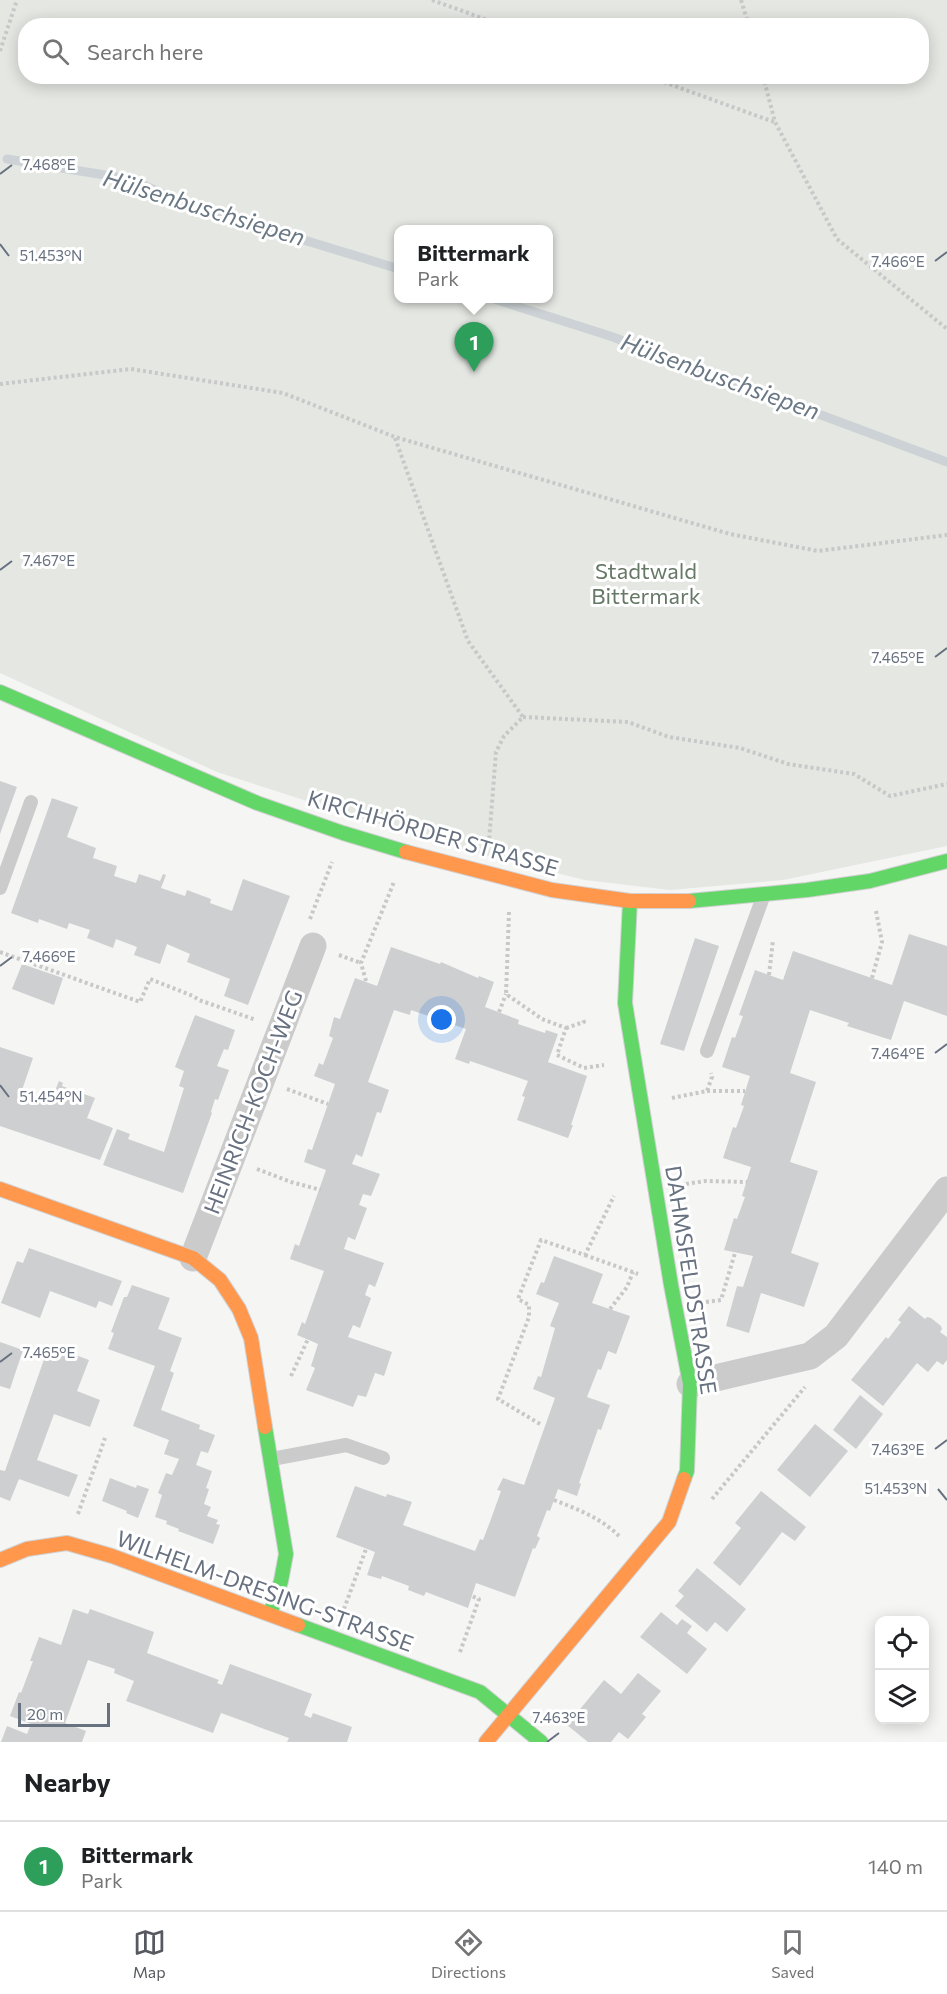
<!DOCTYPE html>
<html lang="en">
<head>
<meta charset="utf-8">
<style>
	:root { --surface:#fff; --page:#f2f2f2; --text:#202124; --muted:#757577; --line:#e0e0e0; --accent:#565a60 }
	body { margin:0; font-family:Commissioner,sans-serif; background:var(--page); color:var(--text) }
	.controls { position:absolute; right:18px; bottom:18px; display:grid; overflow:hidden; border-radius:12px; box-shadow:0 3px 15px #0003 }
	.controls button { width:54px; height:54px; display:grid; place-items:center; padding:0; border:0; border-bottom:2px solid var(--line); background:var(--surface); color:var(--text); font:30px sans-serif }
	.scale { position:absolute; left:18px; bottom:15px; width:92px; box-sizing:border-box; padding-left:6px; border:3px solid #687180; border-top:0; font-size:16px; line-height:21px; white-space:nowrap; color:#687180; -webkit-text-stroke:4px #fff; paint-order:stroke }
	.you { position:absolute; left:442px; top:1020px; width:21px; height:21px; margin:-15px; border:4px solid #fff; border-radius:50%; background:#1a73e8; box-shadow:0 0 0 9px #1a73e833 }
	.badge { display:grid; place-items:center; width:39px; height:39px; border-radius:50%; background:var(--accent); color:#fff; font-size:20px; font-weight:700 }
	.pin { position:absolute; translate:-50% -50px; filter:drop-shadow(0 2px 3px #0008) }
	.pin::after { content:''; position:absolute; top:32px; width:21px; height:18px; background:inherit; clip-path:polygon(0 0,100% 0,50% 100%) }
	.popup { position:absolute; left:394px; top:225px; width:159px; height:78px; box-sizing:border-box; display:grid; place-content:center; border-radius:12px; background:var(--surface); filter:drop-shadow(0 2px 4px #0005); font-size:20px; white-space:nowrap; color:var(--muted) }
	.popup b { font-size:22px; color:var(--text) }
	.popup::after { content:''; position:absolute; left:50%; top:100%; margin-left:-12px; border:12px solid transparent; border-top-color:var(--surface) }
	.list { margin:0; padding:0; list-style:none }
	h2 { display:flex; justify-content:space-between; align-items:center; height:78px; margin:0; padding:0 24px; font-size:26px }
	h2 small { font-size:20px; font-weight:400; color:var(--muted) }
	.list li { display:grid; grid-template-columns:39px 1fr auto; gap:18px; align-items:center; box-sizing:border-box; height:90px; padding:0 24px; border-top:2px solid var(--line) }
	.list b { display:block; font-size:22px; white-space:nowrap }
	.list p { margin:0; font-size:20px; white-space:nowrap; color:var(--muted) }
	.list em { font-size:20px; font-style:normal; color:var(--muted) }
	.icon { flex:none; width:33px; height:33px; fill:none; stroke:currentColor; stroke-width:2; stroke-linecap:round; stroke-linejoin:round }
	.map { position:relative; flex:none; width:947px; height:1742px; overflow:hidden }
	.search { position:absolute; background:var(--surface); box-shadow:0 3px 15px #0003; left:18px; right:18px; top:18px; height:66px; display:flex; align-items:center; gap:15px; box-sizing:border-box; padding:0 21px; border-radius:24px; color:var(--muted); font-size:22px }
	.sheet { height:168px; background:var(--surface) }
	nav { display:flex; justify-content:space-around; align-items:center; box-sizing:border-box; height:84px; border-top:2px solid var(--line); background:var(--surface); font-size:16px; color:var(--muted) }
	nav a { display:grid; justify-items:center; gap:3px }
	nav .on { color:var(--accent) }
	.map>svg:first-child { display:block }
	.green { fill:#e4e7e2; fill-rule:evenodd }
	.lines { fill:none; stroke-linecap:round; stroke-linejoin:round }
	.stream { stroke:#ccd2d5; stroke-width:9 }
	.building { fill:#cecfd0 }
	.fast-casing { stroke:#d1d1d2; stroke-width:16 }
	.slow-casing { stroke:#d1d1d2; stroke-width:16 }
	.path { stroke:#c8c8c9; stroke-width:4; stroke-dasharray:3 3; stroke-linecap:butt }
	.lane { stroke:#cbcbcc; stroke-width:14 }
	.street { stroke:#cbcbcc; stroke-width:27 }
	.fast { stroke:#63d668; stroke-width:14 }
	.slow { stroke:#ff974d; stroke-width:14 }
	.ticks { fill:none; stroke:#687180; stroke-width:2 }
	.labels { text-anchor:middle; stroke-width:6; stroke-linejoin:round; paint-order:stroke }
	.park-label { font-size:22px; fill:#667866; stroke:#fff }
	.street-label { font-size:22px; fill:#687180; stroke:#fff }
	.water-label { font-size:24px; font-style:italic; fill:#697884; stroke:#fff }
	.ticks-label { font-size:15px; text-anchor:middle; fill:#687180; stroke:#fff; stroke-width:6; stroke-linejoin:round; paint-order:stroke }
</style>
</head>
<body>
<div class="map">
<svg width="947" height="1742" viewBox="0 0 947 1742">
	<rect width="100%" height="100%" fill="#f5f5f4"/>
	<path class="green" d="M0,0H947V846L783,880L670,890L585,880L444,845L217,772L0,673ZM26,26H922V76H26ZM399,230H549V298H399Z"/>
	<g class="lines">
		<g class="stream">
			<path d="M7,159L129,179L189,205L399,269"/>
			<path d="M491,298L610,336L947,462"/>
		</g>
	</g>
	<g class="building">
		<path d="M0,781L17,787L0,834Z"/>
		<path d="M52,798L78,807L67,837L96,848L93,858L117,866L114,876L136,883L139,874L160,881L163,874L166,875L161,888L185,896L187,890L211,899L210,903L232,911L243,879L290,896L248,1005L224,996L230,979L187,962L190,954L167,944L160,964L134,955L137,947L116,939L113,948L87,938L90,930L69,923L67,929L39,919L38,923L11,913Z"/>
		<path d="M909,934L947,946V1016L904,1001L891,1040L847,1026L849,1023L810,1010L790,1073L816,1082L790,1162L818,1171L791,1253L819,1263L804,1307L761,1293L749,1333L726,1326L737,1286L743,1287L753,1256L724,1250L734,1218L737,1219L745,1197L742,1196L751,1167L723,1158L733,1127L736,1128L744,1106L741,1105L750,1076L722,1067L732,1037L735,1038L743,1016L739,1015L755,970L783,980L793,951L892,985Z"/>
		<path d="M695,938L719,946L684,1051L660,1044Z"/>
		<path d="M391,947L440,964L441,962L478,978L479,976L494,982L485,1007L519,1020L518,1024L545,1033L546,1030L558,1034L548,1062L587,1076L571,1125H573L568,1138L517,1120L525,1097L522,1096L528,1081L470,1061L469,1064L455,1059L466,1029L411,1010L410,1015L394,1010L368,1082L389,1090L381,1113L377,1112L362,1157L356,1154L352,1164L380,1174L371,1196L363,1194L359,1205L367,1208L355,1240L348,1237L344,1249L384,1263L375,1287L369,1284L365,1295L371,1298L360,1328L353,1325L348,1337L392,1352L384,1376L375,1373L366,1397L358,1395L353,1407L306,1390L315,1368L311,1366L318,1344L297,1335L302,1322L305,1324L324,1271L290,1259L295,1244L299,1246L326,1170L304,1162L308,1149L312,1150L335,1084L314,1076L319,1063L323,1065L333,1038L329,1036L334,1017L340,1019L355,978L377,986Z"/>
		<path d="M22,964L63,978L54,1005L12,989Z"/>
		<path d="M195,1015L235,1030L228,1050L224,1049L217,1066L229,1070L218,1100L215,1099L211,1112L212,1113L183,1193L103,1165L117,1129L130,1134L128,1139L164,1152L184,1088L179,1086L184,1071L175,1067Z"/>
		<path d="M0,1047L33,1058L21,1093L50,1103L59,1081L63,1083L62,1086L95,1098L87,1118L113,1128L100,1160L0,1126Z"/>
		<path d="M29,1248L122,1281L112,1306L99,1301L96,1308L50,1291L40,1318L1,1303L17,1261L23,1263Z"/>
		<path d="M554,1256L603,1274L592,1303L630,1316L616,1354L608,1351L601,1370L598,1369L587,1397L610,1405L601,1430L598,1429L579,1483L581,1484L577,1496L558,1489L550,1511L547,1510L537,1536L540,1538L535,1549L533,1548L515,1597L476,1583L468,1608L426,1592L424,1596L408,1590L409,1586L382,1576L381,1579L367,1575L375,1552L336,1537L355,1486L386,1497L387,1494L412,1502L403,1525L475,1551L480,1539L483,1540L491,1519L501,1491L497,1490L503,1478L524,1485L555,1398L533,1389L538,1376L541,1377L555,1328L550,1326L559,1303L536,1294L541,1282L544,1283Z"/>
		<path d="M132,1285L170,1298L158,1329L182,1338L170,1371L174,1373L161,1410L200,1425L199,1429L215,1435L208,1453L201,1451L196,1465L212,1471L206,1488L209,1489L204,1504L211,1507L207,1516L218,1520L216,1524L220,1525L213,1544L178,1531L179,1529L166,1524L167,1521L155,1517L162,1495L158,1493L166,1473L172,1475L179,1459L164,1454L169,1440L133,1426L155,1366L108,1349L114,1333L111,1332L124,1297H127Z"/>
		<path d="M909,1306L925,1319L927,1317L931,1318L941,1326L942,1329L940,1332L947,1337V1360L943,1365L937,1361L928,1372L917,1363L883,1406L851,1380L886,1337L888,1339L901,1322L898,1320Z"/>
		<path d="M0,1342L23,1350L10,1389L0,1386Z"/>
		<path d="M49,1345L89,1360L77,1391L100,1400L90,1427L54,1414L37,1460L78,1475L69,1497L19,1479L10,1501L0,1497V1470L5,1471Z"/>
		<path d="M860,1395L883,1414L856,1449L833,1430Z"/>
		<path d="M815,1424L848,1451L810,1497L777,1470Z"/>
		<path d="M110,1478L136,1488L137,1485L149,1489L138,1518L126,1513L127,1511L102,1501Z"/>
		<path d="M761,1491L806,1527L795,1541L782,1532L740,1586L713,1563L741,1528L735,1523Z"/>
		<path d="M697,1568L746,1609L727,1632L715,1622L707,1632L675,1606L684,1596L678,1591Z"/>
		<path d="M73,1609L88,1614L90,1609L154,1632L147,1653L219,1680L217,1683L222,1685L230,1664L312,1694L304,1715L311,1718L313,1713L352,1727L347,1742H287L289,1738L221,1713L213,1733L126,1701L134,1681L114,1673L115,1669L88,1660L65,1723L86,1731L82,1742H1L7,1726L27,1734L31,1724L10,1716L19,1692L21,1693L33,1661H30L39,1637L61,1645Z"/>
		<path d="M661,1612L677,1625L682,1619L692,1626L687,1633L707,1649L687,1674L640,1637Z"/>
		<path d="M638,1673L661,1691L642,1714L646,1717L628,1739L619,1732L611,1742H588L567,1725L604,1680L621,1694Z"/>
	</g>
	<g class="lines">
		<defs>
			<g id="fast">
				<path d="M0,692L257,803L343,833L406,852"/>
				<path d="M630,901L625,1003L671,1285L690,1384L687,1471L684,1479"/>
				<path d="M689,901L807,890L870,881L947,861"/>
				<path d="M265,1427L286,1554L281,1581L270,1614"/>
				<path d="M298,1625L480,1692L541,1742"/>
			</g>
			<g id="slow">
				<path d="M406,852L552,890L630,901H689"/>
				<path d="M0,1189L193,1258L220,1280L239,1309L251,1338L265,1427"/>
				<path d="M0,1560L27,1549L67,1543L112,1556L298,1625"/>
				<path d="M486,1742L669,1522L684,1479"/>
			</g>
		</defs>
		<use href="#fast" class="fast-casing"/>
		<use href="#slow" class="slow-casing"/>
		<g class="path">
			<path d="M432,0L504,26"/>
			<path d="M741,0L749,26"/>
			<path d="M0,51L17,0"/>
			<path d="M647,76L774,122"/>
			<path d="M763,76L775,122L837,239L947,329"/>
			<path d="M0,384L131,369L283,393L395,437L730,534L818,551L947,535"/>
			<path d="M395,438L468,641L523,717L504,736L496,752L489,841"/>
			<path d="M523,717L628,722L669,737L740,748L788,764L854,774L890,796L947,784"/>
			<path d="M509,912L506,994L542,1019L566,1028L557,1055L584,1068L604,1065"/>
			<path d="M310,919L332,862"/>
			<path d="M0,952L140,1002L150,979L193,996L199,1000L256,1020"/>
			<path d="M339,955L361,963"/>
			<path d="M769,975L773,940"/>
			<path d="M872,978L882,942L876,911"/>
			<path d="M366,981L361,963L394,882"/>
			<path d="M499,1012L506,994"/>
			<path d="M566,1028L584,1022L583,1019"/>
			<path d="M287,1089L328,1104"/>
			<path d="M707,1091H745"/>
			<path d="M672,1098L707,1091L712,1077L711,1073"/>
			<path d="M257,1169L291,1182L321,1190"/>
			<path d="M686,1184L705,1181L747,1182"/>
			<path d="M585,1255L638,1274"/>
			<path d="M706,1302L721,1300L735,1253"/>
			<path d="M610,1309L627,1287L633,1272"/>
			<path d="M291,1376L308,1339"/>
			<path d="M540,1424L498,1399L529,1317V1305L518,1299L541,1240L585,1255L614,1196"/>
			<path d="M712,1499L805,1387"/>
			<path d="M554,1500C577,1509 601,1518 619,1536"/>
			<path d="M78,1514L105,1438"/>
			<path d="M344,1609L366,1549"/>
			<path d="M460,1652L479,1599L472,1596"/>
		</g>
		<g class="lane">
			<path d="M0,888L31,802"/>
			<path d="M707,1051L763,897"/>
			<path d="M272,1459L346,1445L383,1458"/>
		</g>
		<g class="street">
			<path d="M193,1258L313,946"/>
			<path d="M690,1384L810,1356L836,1336L947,1190"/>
		</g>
		<use href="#fast" class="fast"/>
		<use href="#slow" class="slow"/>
	</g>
	<path class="ticks" d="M0,174L12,165M0,244L9,256M935,261L947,252M0,570L12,561M935,657L947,648M0,966L12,957M935,1053L947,1044M0,1085L9,1097M0,1362L12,1353M935,1449L947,1440M938,1489L947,1500M547,1742L559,1733"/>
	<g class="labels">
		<g class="park-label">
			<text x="646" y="579">Stadtwald<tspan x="646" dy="25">Bittermark</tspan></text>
		</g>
		<g class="street-label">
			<text transform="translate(433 833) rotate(16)" y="8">KIRCHHÖRDER STRASSE</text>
			<text transform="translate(253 1102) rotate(-69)" y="8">HEINRICH-KOCH-WEG</text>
			<text transform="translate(691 1280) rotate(81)" y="8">DAHMSFELDSTRASSE</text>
			<text transform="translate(265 1591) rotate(20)" y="8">WILHELM-DRESING-STRASSE</text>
		</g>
		<g class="water-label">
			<text transform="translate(204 208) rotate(17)" y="8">Hülsenbuschsiepen</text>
			<text transform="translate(720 377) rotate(20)" y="8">Hülsenbuschsiepen</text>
		</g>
	</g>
	<g class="ticks-label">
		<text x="49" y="170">7.468°E</text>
		<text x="51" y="261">51.453°N</text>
		<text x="898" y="267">7.466°E</text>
		<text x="49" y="566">7.467°E</text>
		<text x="898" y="663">7.465°E</text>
		<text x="49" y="962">7.466°E</text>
		<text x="898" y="1059">7.464°E</text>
		<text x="51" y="1102">51.454°N</text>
		<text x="49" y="1358">7.465°E</text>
		<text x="898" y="1455">7.463°E</text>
		<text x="896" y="1494">51.453°N</text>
		<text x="559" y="1723">7.463°E</text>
	</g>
</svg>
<div class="controls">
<button><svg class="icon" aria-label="locate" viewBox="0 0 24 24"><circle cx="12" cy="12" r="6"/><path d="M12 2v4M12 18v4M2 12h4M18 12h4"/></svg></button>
<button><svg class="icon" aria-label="layers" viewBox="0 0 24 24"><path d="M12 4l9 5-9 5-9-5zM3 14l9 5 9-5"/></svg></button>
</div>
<div class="scale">20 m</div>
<div class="you"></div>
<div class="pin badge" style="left:474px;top:372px;background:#2e9e5b">1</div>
<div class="popup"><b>Bittermark</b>Park</div>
<div class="search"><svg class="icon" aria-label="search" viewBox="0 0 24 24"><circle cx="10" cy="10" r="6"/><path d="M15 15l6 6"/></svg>Search here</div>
</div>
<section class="sheet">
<h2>Nearby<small></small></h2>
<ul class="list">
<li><span class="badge" style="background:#2e9e5b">1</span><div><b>Bittermark</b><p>Park</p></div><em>140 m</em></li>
</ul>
</section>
<nav>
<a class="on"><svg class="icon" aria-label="map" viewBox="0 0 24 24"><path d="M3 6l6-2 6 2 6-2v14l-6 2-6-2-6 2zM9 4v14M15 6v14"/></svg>Map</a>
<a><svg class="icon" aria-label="directions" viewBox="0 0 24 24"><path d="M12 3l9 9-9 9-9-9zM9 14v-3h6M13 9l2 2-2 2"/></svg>Directions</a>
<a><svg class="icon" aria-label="saved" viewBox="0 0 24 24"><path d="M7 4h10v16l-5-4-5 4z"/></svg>Saved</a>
</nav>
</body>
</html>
